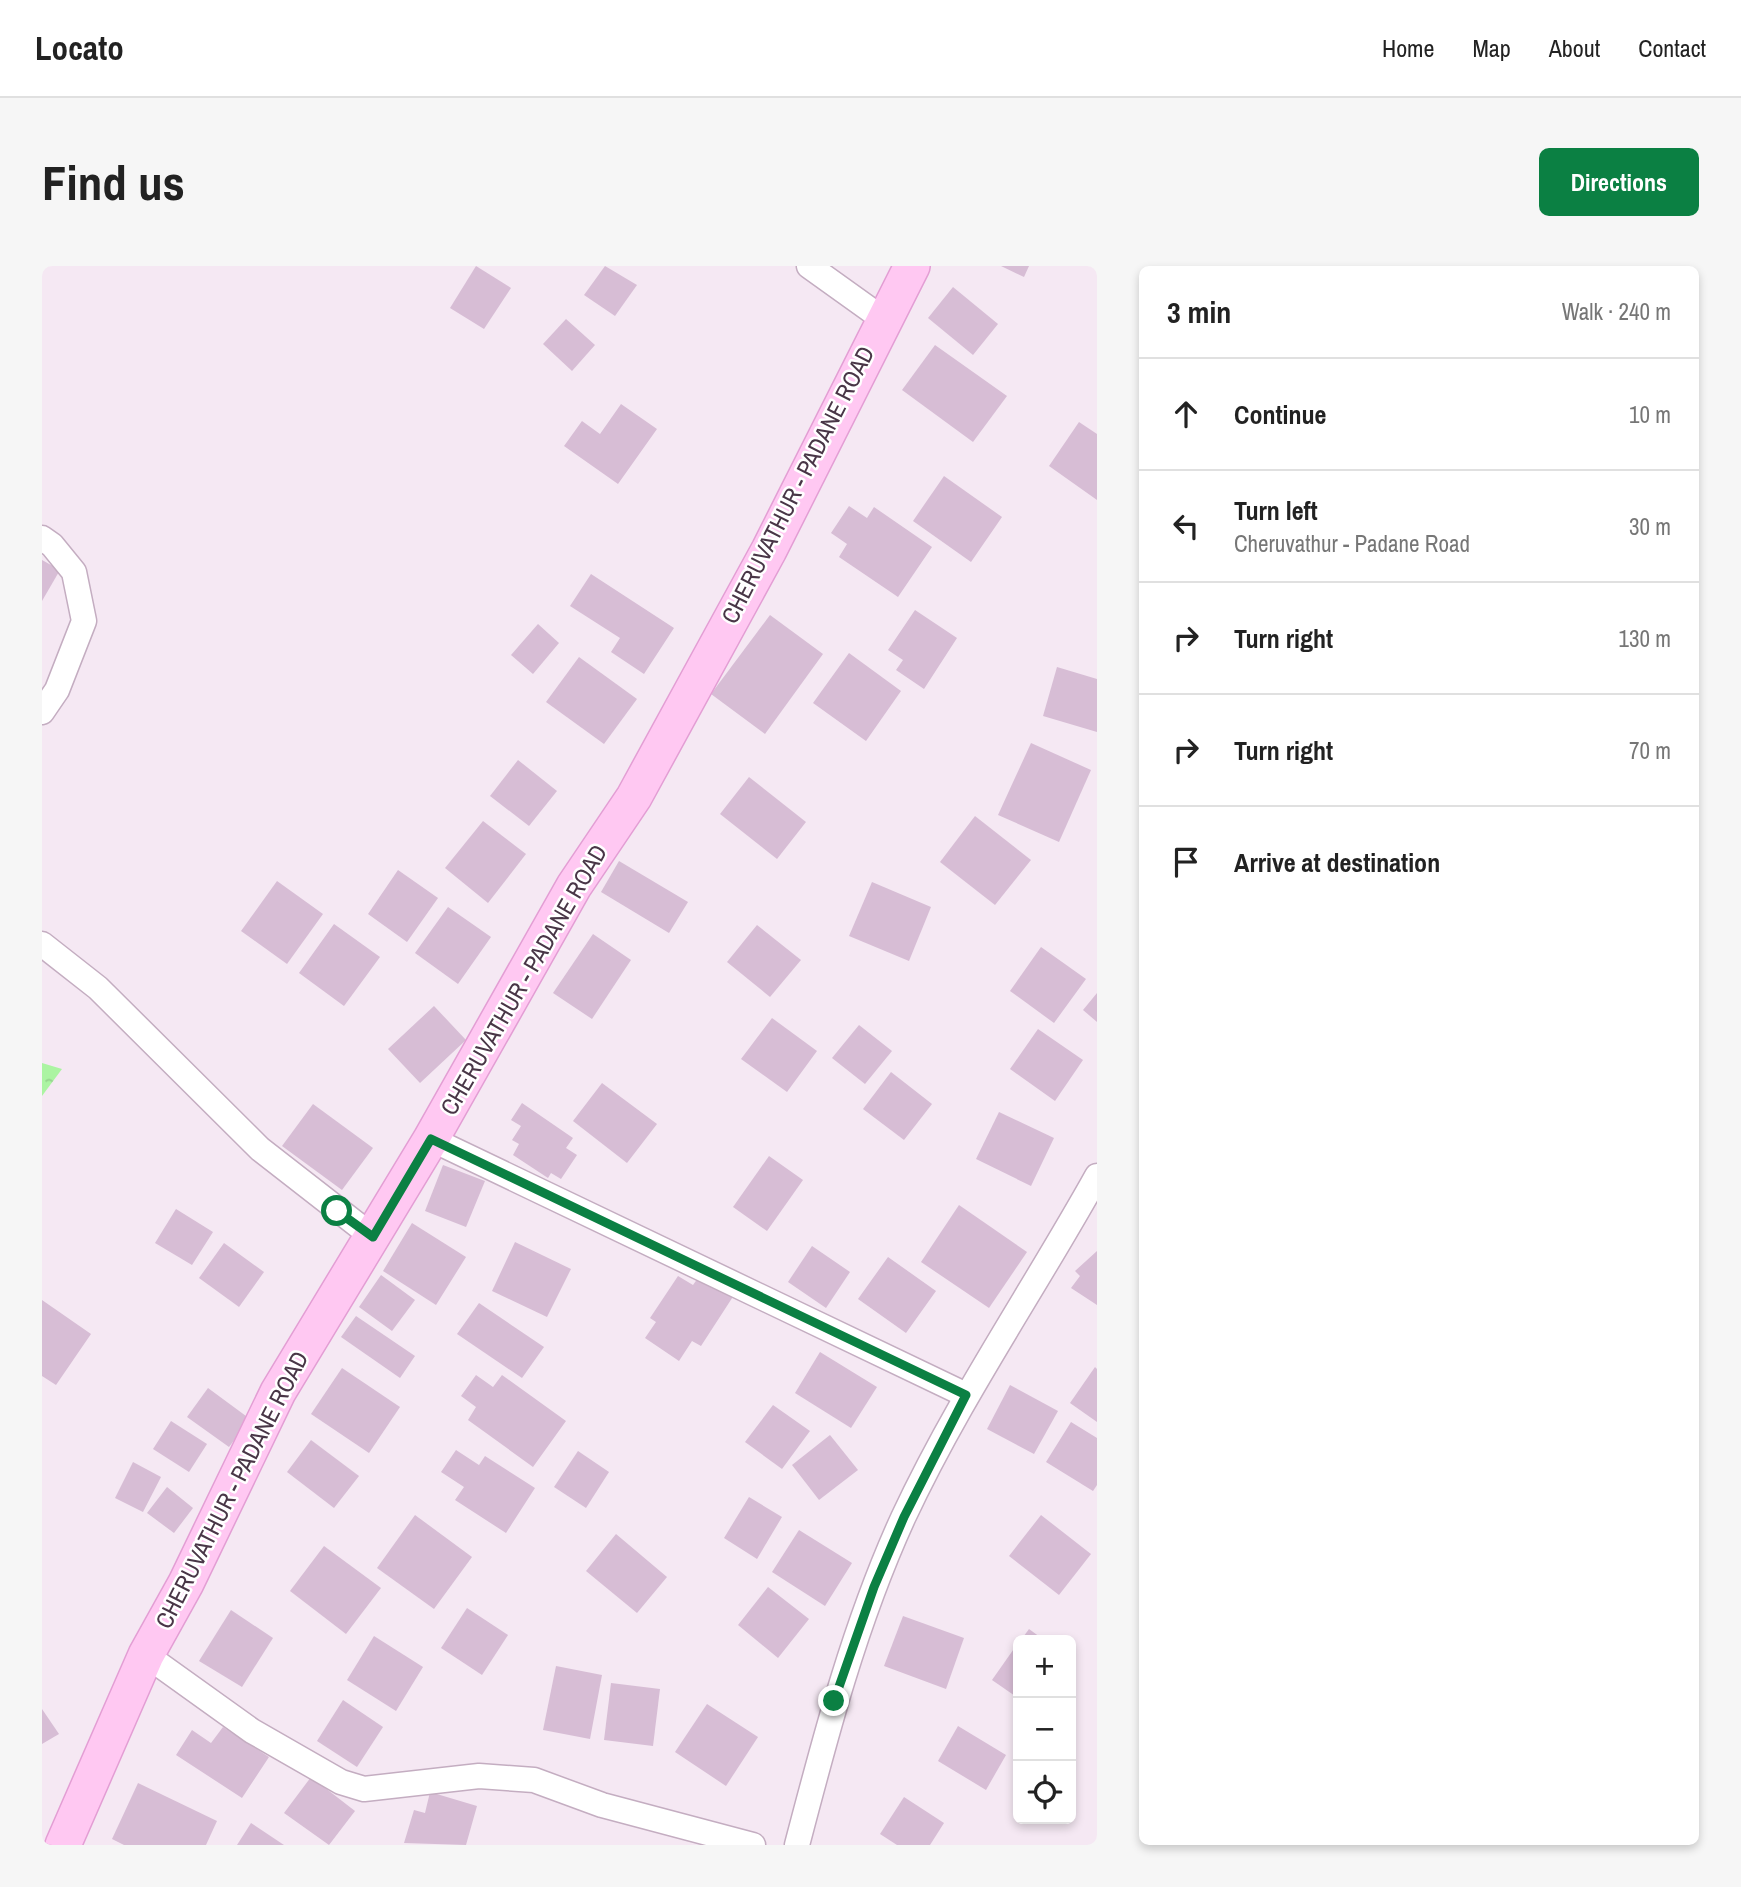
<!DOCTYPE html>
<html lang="en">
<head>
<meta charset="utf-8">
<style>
	:root { --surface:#fff; --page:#f6f6f6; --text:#222; --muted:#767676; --line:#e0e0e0; --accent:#0b8043 }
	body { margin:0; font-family:"Archivo Narrow",sans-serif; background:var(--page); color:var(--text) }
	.controls { position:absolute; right:21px; bottom:21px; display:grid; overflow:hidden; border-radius:10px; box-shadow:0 4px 10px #0003 }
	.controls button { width:63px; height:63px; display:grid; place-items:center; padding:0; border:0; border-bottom:2px solid var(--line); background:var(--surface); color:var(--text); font:35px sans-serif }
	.stop { position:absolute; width:21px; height:21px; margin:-16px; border:5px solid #0b8043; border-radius:50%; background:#fff }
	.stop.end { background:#0b8043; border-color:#fff; box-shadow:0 2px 7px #0008 }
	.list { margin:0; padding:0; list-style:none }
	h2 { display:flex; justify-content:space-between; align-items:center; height:91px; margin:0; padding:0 28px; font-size:30px }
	h2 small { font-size:23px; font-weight:400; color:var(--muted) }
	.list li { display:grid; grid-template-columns:46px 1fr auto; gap:21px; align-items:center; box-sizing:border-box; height:112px; padding:0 28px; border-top:2px solid var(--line) }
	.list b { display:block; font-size:26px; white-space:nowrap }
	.list p { margin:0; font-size:23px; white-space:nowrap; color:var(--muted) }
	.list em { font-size:23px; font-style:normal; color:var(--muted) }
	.icon { flex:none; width:38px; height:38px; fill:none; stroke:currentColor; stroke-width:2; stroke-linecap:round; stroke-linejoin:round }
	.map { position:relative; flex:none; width:1055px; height:1579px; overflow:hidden; border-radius:10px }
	header { display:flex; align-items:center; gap:42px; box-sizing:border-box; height:98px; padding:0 35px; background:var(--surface); border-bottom:2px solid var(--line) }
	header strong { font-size:33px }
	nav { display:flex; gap:38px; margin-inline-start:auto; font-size:24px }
	.intro { display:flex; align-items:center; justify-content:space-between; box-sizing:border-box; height:168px; padding:0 42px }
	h1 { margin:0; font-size:49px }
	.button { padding:18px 32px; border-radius:10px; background:var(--accent); color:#fff; font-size:24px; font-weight:700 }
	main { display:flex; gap:42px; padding:0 42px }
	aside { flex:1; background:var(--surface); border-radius:10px; box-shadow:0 4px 10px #0003 }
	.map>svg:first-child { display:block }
	.water { fill:url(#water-ripples) }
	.building { fill:#d7bdd5 }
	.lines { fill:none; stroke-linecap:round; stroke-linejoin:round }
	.minor-casing { stroke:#c4adc1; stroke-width:27 }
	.secondary-casing { stroke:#e39ed4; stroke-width:38 }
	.minor { stroke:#fff; stroke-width:24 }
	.secondary { stroke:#ffc8f2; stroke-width:35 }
	.route { stroke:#0b8043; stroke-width:9 }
	.labels { text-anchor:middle; stroke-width:5; stroke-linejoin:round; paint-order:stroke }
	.street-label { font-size:24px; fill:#493647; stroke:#fff }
</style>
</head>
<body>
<header>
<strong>Locato</strong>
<nav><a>Home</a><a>Map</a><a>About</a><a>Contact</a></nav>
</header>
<div class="intro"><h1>Find us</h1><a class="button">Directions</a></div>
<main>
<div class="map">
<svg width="1055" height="1579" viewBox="0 0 1055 1579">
	<defs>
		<pattern id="water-ripples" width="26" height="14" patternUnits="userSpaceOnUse" patternTransform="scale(1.75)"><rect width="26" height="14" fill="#abf4a2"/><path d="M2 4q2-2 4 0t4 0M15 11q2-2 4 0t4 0" fill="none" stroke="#95d28d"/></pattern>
	</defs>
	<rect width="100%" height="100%" fill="#f5e8f3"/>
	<path class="water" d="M0,797L20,803L0,830Z"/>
	<g class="building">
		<path d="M434,0L469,22L442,63L408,42Z"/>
		<path d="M563,0L595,19L573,50L542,29Z"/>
		<path d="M959,0H987L982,11Z"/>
		<path d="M911,21L956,58L931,89L886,52Z"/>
		<path d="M524,53L553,79L530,105L501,78Z"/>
		<path d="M893,79L965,130L931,176L860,124Z"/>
		<path d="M579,138L615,163L576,218L522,180L540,155L558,168Z"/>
		<path d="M1037,156L1055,168V234L1007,200Z"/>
		<path d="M902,210L960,251L929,296L871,255Z"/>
		<path d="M807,240L825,252L832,241L890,281L856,331L797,291L805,278L789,267Z"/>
		<path d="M0,294L18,304L0,335Z"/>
		<path d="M549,308L632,362L602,408L569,386L578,372L528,340Z"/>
		<path d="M873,344L915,372L882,423L854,404L861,394L846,384Z"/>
		<path d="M728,349L781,388L723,468L669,428Z"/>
		<path d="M496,358L517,377L491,408L469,389Z"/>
		<path d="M807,387L859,425L824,475L771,437Z"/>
		<path d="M537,391L595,433L562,478L504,436Z"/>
		<path d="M1015,401L1055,413V466L1001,450Z"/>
		<path d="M989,477L1049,504L1017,576L956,549Z"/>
		<path d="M476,494L515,525L487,560L448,530Z"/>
		<path d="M707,511L764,556L735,593L678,548Z"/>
		<path d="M933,550L989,594L953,639L898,596Z"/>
		<path d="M441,555L484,588L446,637L403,602Z"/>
		<path d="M577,595L646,636L627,667L559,626Z"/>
		<path d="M356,604L396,632L365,676L326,648Z"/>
		<path d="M235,615L281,648L245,698L199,665Z"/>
		<path d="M830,616L889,641L867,695L807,670Z"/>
		<path d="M406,641L449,671L416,718L373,687Z"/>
		<path d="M292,658L338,691L302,740L257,707Z"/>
		<path d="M715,659L759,694L728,731L685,696Z"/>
		<path d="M551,668L589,694L550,753L511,727Z"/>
		<path d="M999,681L1044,713L1012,757L968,725Z"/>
		<path d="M1055,727V756L1041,744Z"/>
		<path d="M392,740L424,774L378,817L346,783Z"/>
		<path d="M730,752L775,785L745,826L699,793Z"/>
		<path d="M817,759L850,785L823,818L790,792Z"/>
		<path d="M996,763L1041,794L1013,835L968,803Z"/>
		<path d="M849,806L890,838L862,874L821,843Z"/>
		<path d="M560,817L615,858L585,897L531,855Z"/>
		<path d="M480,837L531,872L524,882L535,889L519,913L509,907L506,912L471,889L477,878L470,874L479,860L469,854Z"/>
		<path d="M271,838L331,882L300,924L240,880Z"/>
		<path d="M957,846L1012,872L989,920L934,893Z"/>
		<path d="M727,890L761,914L725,965L691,941Z"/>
		<path d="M401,899L443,915L424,961L383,945Z"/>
		<path d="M917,939L985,986L947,1042L879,996Z"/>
		<path d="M134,943L171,966L150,999L113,977Z"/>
		<path d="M370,957L424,991L394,1039L341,1005Z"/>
		<path d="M473,976L529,1003L505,1051L450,1025Z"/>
		<path d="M182,977L222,1006L197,1041L157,1012Z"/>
		<path d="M770,980L808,1006L784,1042L746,1016Z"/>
		<path d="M1055,985V1039L1029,1022L1038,1010L1033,1005Z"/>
		<path d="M846,991L894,1025L864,1067L816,1033Z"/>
		<path d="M661,1005L694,1026L659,1080L650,1075L637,1095L603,1072L614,1056L608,1052L636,1010L651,1019Z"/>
		<path d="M339,1009L373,1034L350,1065L317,1041Z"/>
		<path d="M0,1034L49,1068L14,1119L0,1110Z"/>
		<path d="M437,1037L502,1081L480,1112L415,1068Z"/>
		<path d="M314,1050L373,1090L358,1112L299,1071Z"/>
		<path d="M778,1086L835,1121L809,1162L753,1127Z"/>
		<path d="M1053,1101L1055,1103V1156L1028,1137Z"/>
		<path d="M300,1102L358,1141L327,1187L269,1148Z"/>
		<path d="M434,1109L451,1121L460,1109L524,1155L491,1201L426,1154L434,1141L419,1130Z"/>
		<path d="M968,1119L1016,1145L992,1188L945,1163Z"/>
		<path d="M166,1122L208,1153L187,1181L145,1151Z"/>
		<path d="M731,1139L768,1165L740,1203L703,1176Z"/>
		<path d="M129,1155L165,1178L147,1206L111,1183Z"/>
		<path d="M1029,1156L1055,1172V1219L1051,1225L1004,1196Z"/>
		<path d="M788,1169L816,1204L777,1234L750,1199Z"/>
		<path d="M269,1174L317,1210L292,1242L245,1206Z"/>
		<path d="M414,1184L437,1199L443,1190L493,1222L464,1267L413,1234L422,1221L399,1206Z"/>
		<path d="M536,1185L567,1206L544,1242L512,1221Z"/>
		<path d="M91,1196L119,1211L101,1246L73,1232Z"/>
		<path d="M125,1221L151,1242L132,1267L105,1247Z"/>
		<path d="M707,1231L740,1251L715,1293L682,1272Z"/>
		<path d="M373,1249L430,1291L392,1343L335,1302Z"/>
		<path d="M999,1249L1049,1288L1017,1329L967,1290Z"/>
		<path d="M757,1264L810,1297L783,1340L730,1306Z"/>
		<path d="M574,1268L625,1311L595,1347L544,1305Z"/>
		<path d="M282,1280L339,1322L304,1368L248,1325Z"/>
		<path d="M726,1321L767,1353L736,1392L696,1359Z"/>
		<path d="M425,1342L466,1369L440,1409L399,1382Z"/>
		<path d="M189,1344L231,1372L200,1421L157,1395Z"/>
		<path d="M861,1350L922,1372L904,1423L842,1400Z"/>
		<path d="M987,1363L1002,1374H979Z"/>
		<path d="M332,1370L381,1401L354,1445L305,1414Z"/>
		<path d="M976,1377V1432L950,1414Z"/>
		<path d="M514,1400L560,1409L548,1473L501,1464Z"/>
		<path d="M569,1417L618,1423L611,1480L562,1474Z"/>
		<path d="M301,1434L341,1461L315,1501L275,1475Z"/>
		<path d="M665,1438L716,1471L684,1520L633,1486Z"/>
		<path d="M0,1443L17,1468L0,1478Z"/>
		<path d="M916,1460L964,1489L944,1524L896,1495Z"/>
		<path d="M181,1461L227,1491L200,1532L134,1489L150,1464L169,1477Z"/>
		<path d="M269,1511L313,1545L287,1579L242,1547Z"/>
		<path d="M96,1517L175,1555L164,1579H82L70,1573Z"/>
		<path d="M388,1526L435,1540L424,1579L362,1577L372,1544L383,1547Z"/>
		<path d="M862,1531L902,1557L888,1579H855L838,1568Z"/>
		<path d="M209,1557L242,1579H195Z"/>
	</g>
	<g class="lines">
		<defs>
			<g id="minor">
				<path d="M767,0L841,53"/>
				<path d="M0,272L10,279L32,306L42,355L15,424L0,446"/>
				<path d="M0,678L56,722L218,883L331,971"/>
				<path d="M389,873L924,1129"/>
				<path d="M104,1389L210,1465L299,1516L322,1523L437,1510L492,1514L560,1539L711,1579"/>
				<path d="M755,1579C784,1468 813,1357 861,1252C917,1132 991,1025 1055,910"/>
			</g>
			<path id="secondary" d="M21,1579L104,1389L144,1317L236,1126L389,873L532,620L592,531L727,284L870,0"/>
		</defs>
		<use href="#minor" class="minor-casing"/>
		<use href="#secondary" class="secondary-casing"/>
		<use href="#minor" class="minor"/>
		<use href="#secondary" class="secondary"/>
	</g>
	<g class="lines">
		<path class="route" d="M295,945L331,971L389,873L924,1129L862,1251L832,1321L792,1435"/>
	</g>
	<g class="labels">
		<g class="street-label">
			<text transform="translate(756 219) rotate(-63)" y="8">CHERUVATHUR - PADANE ROAD</text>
			<text transform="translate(482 714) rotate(-60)" y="8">CHERUVATHUR - PADANE ROAD</text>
			<text transform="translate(190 1224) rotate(-63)" y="8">CHERUVATHUR - PADANE ROAD</text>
		</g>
	</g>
</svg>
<div class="controls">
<button>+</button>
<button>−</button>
<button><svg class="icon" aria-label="locate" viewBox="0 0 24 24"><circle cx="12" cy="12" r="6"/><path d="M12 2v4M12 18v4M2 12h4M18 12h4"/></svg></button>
</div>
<div class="stop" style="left:295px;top:945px"></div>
<div class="stop end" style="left:792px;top:1435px"></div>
</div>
<aside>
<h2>3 min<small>Walk · 240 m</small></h2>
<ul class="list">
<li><svg class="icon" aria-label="ahead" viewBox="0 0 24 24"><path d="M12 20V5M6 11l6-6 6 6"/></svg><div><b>Continue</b></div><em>10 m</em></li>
<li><svg class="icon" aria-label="left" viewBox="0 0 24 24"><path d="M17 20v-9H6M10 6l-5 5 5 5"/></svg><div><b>Turn left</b><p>Cheruvathur - Padane Road</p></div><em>30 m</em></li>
<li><svg class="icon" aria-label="right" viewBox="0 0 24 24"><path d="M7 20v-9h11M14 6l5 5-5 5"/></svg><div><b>Turn right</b></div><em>130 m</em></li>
<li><svg class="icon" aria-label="right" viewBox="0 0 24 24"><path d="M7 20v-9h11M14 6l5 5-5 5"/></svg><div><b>Turn right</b></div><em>70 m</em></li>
<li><svg class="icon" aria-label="arrive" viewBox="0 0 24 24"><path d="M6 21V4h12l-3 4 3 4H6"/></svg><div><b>Arrive at destination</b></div></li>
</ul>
</aside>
</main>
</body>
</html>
